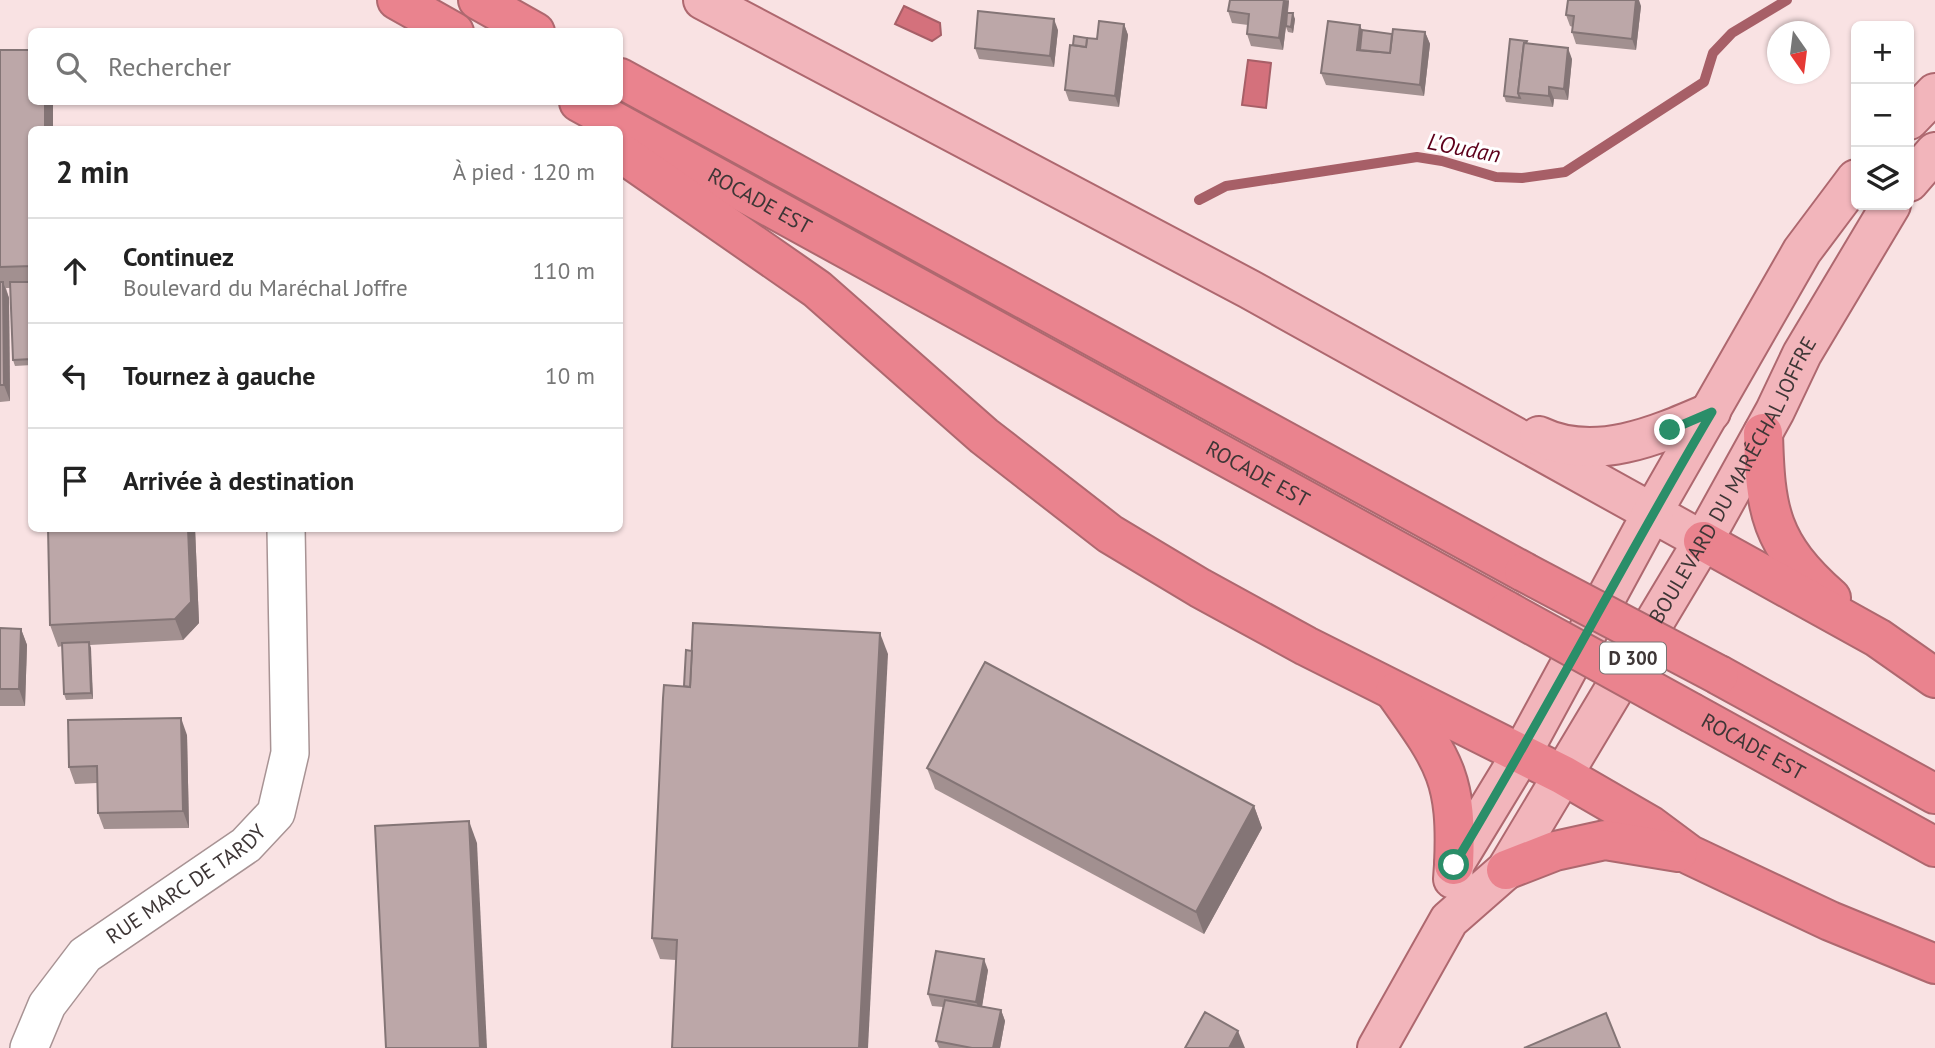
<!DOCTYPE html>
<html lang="fr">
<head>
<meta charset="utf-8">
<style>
	:root { --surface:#fff; --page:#f2f2f2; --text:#222; --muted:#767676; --line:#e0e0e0 }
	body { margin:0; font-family:"PT Sans",sans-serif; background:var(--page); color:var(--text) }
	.controls { position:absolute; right:21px; top:21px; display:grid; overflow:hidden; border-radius:10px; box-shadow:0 2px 5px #0004 }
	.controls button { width:63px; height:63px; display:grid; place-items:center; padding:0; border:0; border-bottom:2px solid var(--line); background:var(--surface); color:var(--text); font:35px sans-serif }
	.compass { position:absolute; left:1767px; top:21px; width:63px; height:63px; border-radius:50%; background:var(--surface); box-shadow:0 2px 5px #0004; rotate:166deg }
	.stop { position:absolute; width:21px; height:21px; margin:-16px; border:5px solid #2a8e69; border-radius:50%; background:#fff }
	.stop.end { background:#2a8e69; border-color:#fff; box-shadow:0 2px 7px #0008 }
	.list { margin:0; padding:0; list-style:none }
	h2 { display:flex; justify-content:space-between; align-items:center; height:91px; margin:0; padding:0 28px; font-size:30px }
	h2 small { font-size:23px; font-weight:400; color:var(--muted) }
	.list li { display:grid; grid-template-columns:46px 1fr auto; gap:21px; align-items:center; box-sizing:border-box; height:105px; padding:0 28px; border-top:2px solid var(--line) }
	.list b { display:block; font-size:26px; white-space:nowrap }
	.list p { margin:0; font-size:23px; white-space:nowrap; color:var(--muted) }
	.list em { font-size:23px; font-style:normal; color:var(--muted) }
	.icon { flex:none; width:38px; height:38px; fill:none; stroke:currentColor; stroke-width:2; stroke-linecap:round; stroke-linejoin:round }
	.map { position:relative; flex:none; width:1935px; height:1048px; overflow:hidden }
	.search { position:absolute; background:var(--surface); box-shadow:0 2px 5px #0004; left:28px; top:28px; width:595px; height:77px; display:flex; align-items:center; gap:18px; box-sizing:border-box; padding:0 24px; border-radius:10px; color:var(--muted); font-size:26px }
	.panel { position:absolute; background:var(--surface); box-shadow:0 2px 5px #0004; left:28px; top:126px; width:595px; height:406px; border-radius:10px }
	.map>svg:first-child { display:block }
	.water { fill:#d4717c; stroke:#a75f67; stroke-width:2 }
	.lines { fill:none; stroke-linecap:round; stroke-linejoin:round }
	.stream { stroke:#a75f67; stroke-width:10 }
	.minor-casing { stroke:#a89394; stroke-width:40 }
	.major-casing { stroke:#ae686f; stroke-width:42 }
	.highway-casing { stroke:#ae686f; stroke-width:42 }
	.minor { stroke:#fff; stroke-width:37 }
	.major { stroke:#f2b5bb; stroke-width:38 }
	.highway { stroke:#ea838e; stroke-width:38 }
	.highway-bridge-casing { stroke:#ae686f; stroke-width:42; stroke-linecap:butt }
	.highway-bridge { stroke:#ea838e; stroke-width:38 }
	.wall { fill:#a29090 }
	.shaded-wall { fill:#847576 }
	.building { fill:#bca7a8; stroke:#847576; stroke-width:2 }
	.route { stroke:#2a8e69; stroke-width:9 }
	.labels { text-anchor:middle; stroke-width:6; stroke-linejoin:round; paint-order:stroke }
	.shield { fill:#fff; stroke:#787272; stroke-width:2 }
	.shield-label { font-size:19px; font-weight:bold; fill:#3e3636 }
	.street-label { font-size:21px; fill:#3e3636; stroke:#fff }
	.water-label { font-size:23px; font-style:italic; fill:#5d001b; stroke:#fff }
</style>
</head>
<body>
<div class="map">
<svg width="1935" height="1048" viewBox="0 0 1935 1048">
	<rect width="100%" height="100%" fill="#f9e2e3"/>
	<g class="water">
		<path d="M904,6L940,23L941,35L932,41L895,24Z"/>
		<path d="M1248,60L1271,63L1266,108L1242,105Z"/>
	</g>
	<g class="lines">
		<path class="stream" d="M1199,200L1226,186L1417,157L1442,161L1496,177L1522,178L1565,172L1704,82L1713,53L1732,33L1787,0"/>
		<defs>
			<g id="minor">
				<path id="s1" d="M29,1048L47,1005L85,955L246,845L276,813L290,753L286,528"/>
			</g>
			<g id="major">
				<path d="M703,0L1249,289L1703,541"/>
				<path d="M1909,120L1935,93"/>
				<path d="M1909,182L1935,152"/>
				<path d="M1539,436C1595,463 1658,435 1711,412"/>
				<path d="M1453,879L1454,865L1522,753L1652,513L1802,251L1856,179"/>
				<path id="s2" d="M1377,1048L1449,920L1506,870L1703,541L1775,411L1802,354L1891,205"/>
			</g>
			<g id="highway">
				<path d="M397,0L454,32"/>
				<path d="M478,0L535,32"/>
				<path d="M620,78L1524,572"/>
				<path id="s3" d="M579,102L1507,611"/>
				<path d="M620,152L817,289L984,436L1110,534L1200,588L1306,646L1563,775L1651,826L1690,855L1830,921L1935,964"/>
				<path d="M1763,433C1765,511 1770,544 1831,598"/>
				<path d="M1703,541L1878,638L1935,678"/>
				<path d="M1719,675L1935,794"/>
				<path d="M1395,692C1444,761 1458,778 1454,865"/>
				<path id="s4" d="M1692,713L1935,847"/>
				<path d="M1506,870L1555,851L1605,840L1678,852"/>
			</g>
		</defs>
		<use href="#minor" class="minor-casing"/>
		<use href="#major" class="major-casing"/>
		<use href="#highway" class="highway-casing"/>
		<use href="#minor" class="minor"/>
		<use href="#major" class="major"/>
		<use href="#highway" class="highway"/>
		<defs>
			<g id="highway-bridge">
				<path d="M1524,572L1719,675"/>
				<path d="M1507,611L1692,713"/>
			</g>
		</defs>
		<use href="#highway-bridge" class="highway-bridge-casing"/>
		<use href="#highway-bridge" class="highway-bridge"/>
	</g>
	<g class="wall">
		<path d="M1230,0H1289L1288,13L1295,19L1293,33L1288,32L1286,27L1283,50L1251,46L1247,34L1248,25L1232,23L1228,11Z"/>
		<path d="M1641,6L1636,50L1576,44L1572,32L1573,27L1570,26L1566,15Z"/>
		<path d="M1124,24L1128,35L1119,107L1069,101L1065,90L1073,45L1097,39Z"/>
		<path d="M1058,30L1054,67L979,59L975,48Z"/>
		<path d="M1362,30L1392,34L1425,32L1430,44L1424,96L1326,85L1321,73Z"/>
		<path d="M1527,41V43L1572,59L1568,100L1554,99L1553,107L1506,102L1504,96Z"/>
		<path d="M0,50L32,102H53V130H32V365L15,366L13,360L10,288H6L9,298L10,401L0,402Z"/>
		<path d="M48,528H195L199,623L183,640L90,645L93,699L66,700L64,694L62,646L58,647L50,625Z"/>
		<path d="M0,628L21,629L27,645L25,706H0Z"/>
		<path d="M888,654L676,960L660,959L652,938L684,686Z"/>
		<path d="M187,735L189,828L104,829L98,813L97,783L75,784L69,767Z"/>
		<path d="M927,768L1254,806L1262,828L1204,934L935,789Z"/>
		<path d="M988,970L982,1006L1001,1010L1005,1021L1000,1048H939L936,1041L943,1007L932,1006L928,994Z"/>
	</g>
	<g class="shaded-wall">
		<path d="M1284,0L1289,1L1283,50L1279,38Z"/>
		<path d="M1636,0H1639L1641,6L1636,50L1632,39Z"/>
		<path d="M1293,13L1295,19L1293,33L1291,27Z"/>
		<path d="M1054,19L1058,30L1054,67L1050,56Z"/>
		<path d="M1124,24L1128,35L1119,107L1115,96Z"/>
		<path d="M1360,25L1364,36L1362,56L1357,50Z"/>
		<path d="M1425,32L1430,44L1424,96L1420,85Z"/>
		<path d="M1568,48L1572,59L1568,100L1564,89Z"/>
		<path d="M1549,87L1554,99L1553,107L1549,96Z"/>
		<rect x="45" y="102" width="8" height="28"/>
		<path d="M3,282L9,298L10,401L4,385Z"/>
		<path d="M188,528H195L199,623L183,640L175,619Z"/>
		<path d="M21,629L27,645L25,706L19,689Z"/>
		<path d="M880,633L888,654L868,1048H859Z"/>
		<path d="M89,642L91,648L93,699L91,693Z"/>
		<path d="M181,718L187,735L189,828L183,811Z"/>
		<path d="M1254,806L1262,828L1204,934L1196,912Z"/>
		<path d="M469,821L477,843L487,1048H480Z"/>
		<path d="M984,959L988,970L981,1013L976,1002Z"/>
		<path d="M1001,1010L1005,1021L1000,1048H993Z"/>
		<path d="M1238,1031L1245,1048H1229Z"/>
	</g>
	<g class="building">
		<path d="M1230,0H1284L1279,38L1247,34L1249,14L1228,11Z"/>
		<path d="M1568,0H1636L1632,39L1572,32L1574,16L1566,15Z"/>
		<path d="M978,11L1054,19L1050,56L975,48Z"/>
		<path d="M1287,13H1293L1291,27L1286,26Z"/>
		<path d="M1099,21L1124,24L1115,96L1065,90L1070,45L1086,47L1087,38L1097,39Z"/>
		<path d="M1328,21L1360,25L1357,50L1390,53L1393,29L1425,32L1420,85L1321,73Z"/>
		<path d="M1362,30L1392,34L1390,53L1360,50Z"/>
		<path d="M1074,36L1087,38L1086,47L1073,45Z"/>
		<path d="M1510,39L1527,41L1526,43H1524L1518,93L1520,98L1504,96Z"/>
		<path d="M1524,43L1568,48L1564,89L1549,87V96L1518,93Z"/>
		<path d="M0,50H32V102H45V130H32V266L0,267Z"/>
		<path d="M0,282H3L4,385H0Z"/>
		<path d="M10,282H31L32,359L13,360Z"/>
		<path d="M48,528H188L191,602L175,619L50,625Z"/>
		<path d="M693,623L880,633L859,1048H672L677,940L652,938L663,698L664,685L690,687Z"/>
		<path d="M0,628L21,629L19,689H0Z"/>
		<path d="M89,642L91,693L64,694L62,643Z"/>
		<path d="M686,650L692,651L690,687L684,686Z"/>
		<path d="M985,662L1254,806L1196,912L927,768Z"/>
		<path d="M181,718L183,811L98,813L97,766L69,767L68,720Z"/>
		<path d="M469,821L480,1048H386L375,826Z"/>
		<path d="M936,951L984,959L976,1002L928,994Z"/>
		<path d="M945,1000L1001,1010L993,1048H972L936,1041Z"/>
		<path d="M1205,1012L1238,1031L1229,1048H1185Z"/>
		<path d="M1606,1013L1620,1048H1524Z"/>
	</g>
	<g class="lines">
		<path class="route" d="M1454,865C1544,717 1623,562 1712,412L1670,430"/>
	</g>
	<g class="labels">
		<rect class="shield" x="1600" y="642.5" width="66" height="31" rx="5"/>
		<g class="shield-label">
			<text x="1633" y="665">D 300</text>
		</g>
		<g class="street-label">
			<text dy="7" stroke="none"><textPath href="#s3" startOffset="206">ROCADE EST</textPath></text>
			<text dy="7" stroke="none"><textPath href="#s3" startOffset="774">ROCADE EST</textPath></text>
			<text dy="7" stroke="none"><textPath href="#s2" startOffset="674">BOULEVARD DU MARÉCHAL JOFFRE</textPath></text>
			<text dy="7" stroke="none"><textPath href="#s4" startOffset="70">ROCADE EST</textPath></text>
			<text dy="7" stroke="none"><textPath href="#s1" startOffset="233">RUE MARC DE TARDY</textPath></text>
		</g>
		<g class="water-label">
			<text transform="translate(1464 148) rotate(11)" y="8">L'Oudan</text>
		</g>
	</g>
</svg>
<div class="controls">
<button>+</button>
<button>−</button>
<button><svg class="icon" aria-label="layers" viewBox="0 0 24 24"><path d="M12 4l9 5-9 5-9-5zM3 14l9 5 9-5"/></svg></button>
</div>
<svg class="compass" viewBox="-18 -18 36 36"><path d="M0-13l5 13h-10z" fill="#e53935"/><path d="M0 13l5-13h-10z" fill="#767676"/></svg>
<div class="stop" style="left:1454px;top:865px"></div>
<div class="stop end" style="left:1670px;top:430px"></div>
<div class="search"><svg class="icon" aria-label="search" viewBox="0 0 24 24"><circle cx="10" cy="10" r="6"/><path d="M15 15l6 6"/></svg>Rechercher</div>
<section class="panel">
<h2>2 min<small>À pied · 120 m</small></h2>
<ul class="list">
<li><svg class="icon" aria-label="ahead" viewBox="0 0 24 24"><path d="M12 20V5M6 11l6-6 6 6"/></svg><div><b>Continuez</b><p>Boulevard du Maréchal Joffre</p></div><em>110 m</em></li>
<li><svg class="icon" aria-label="left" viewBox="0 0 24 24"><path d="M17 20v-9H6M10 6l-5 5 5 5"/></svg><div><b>Tournez à gauche</b></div><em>10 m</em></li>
<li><svg class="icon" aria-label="arrive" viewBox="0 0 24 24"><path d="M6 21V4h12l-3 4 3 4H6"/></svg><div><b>Arrivée à destination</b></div></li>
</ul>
</section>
</div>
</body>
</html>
